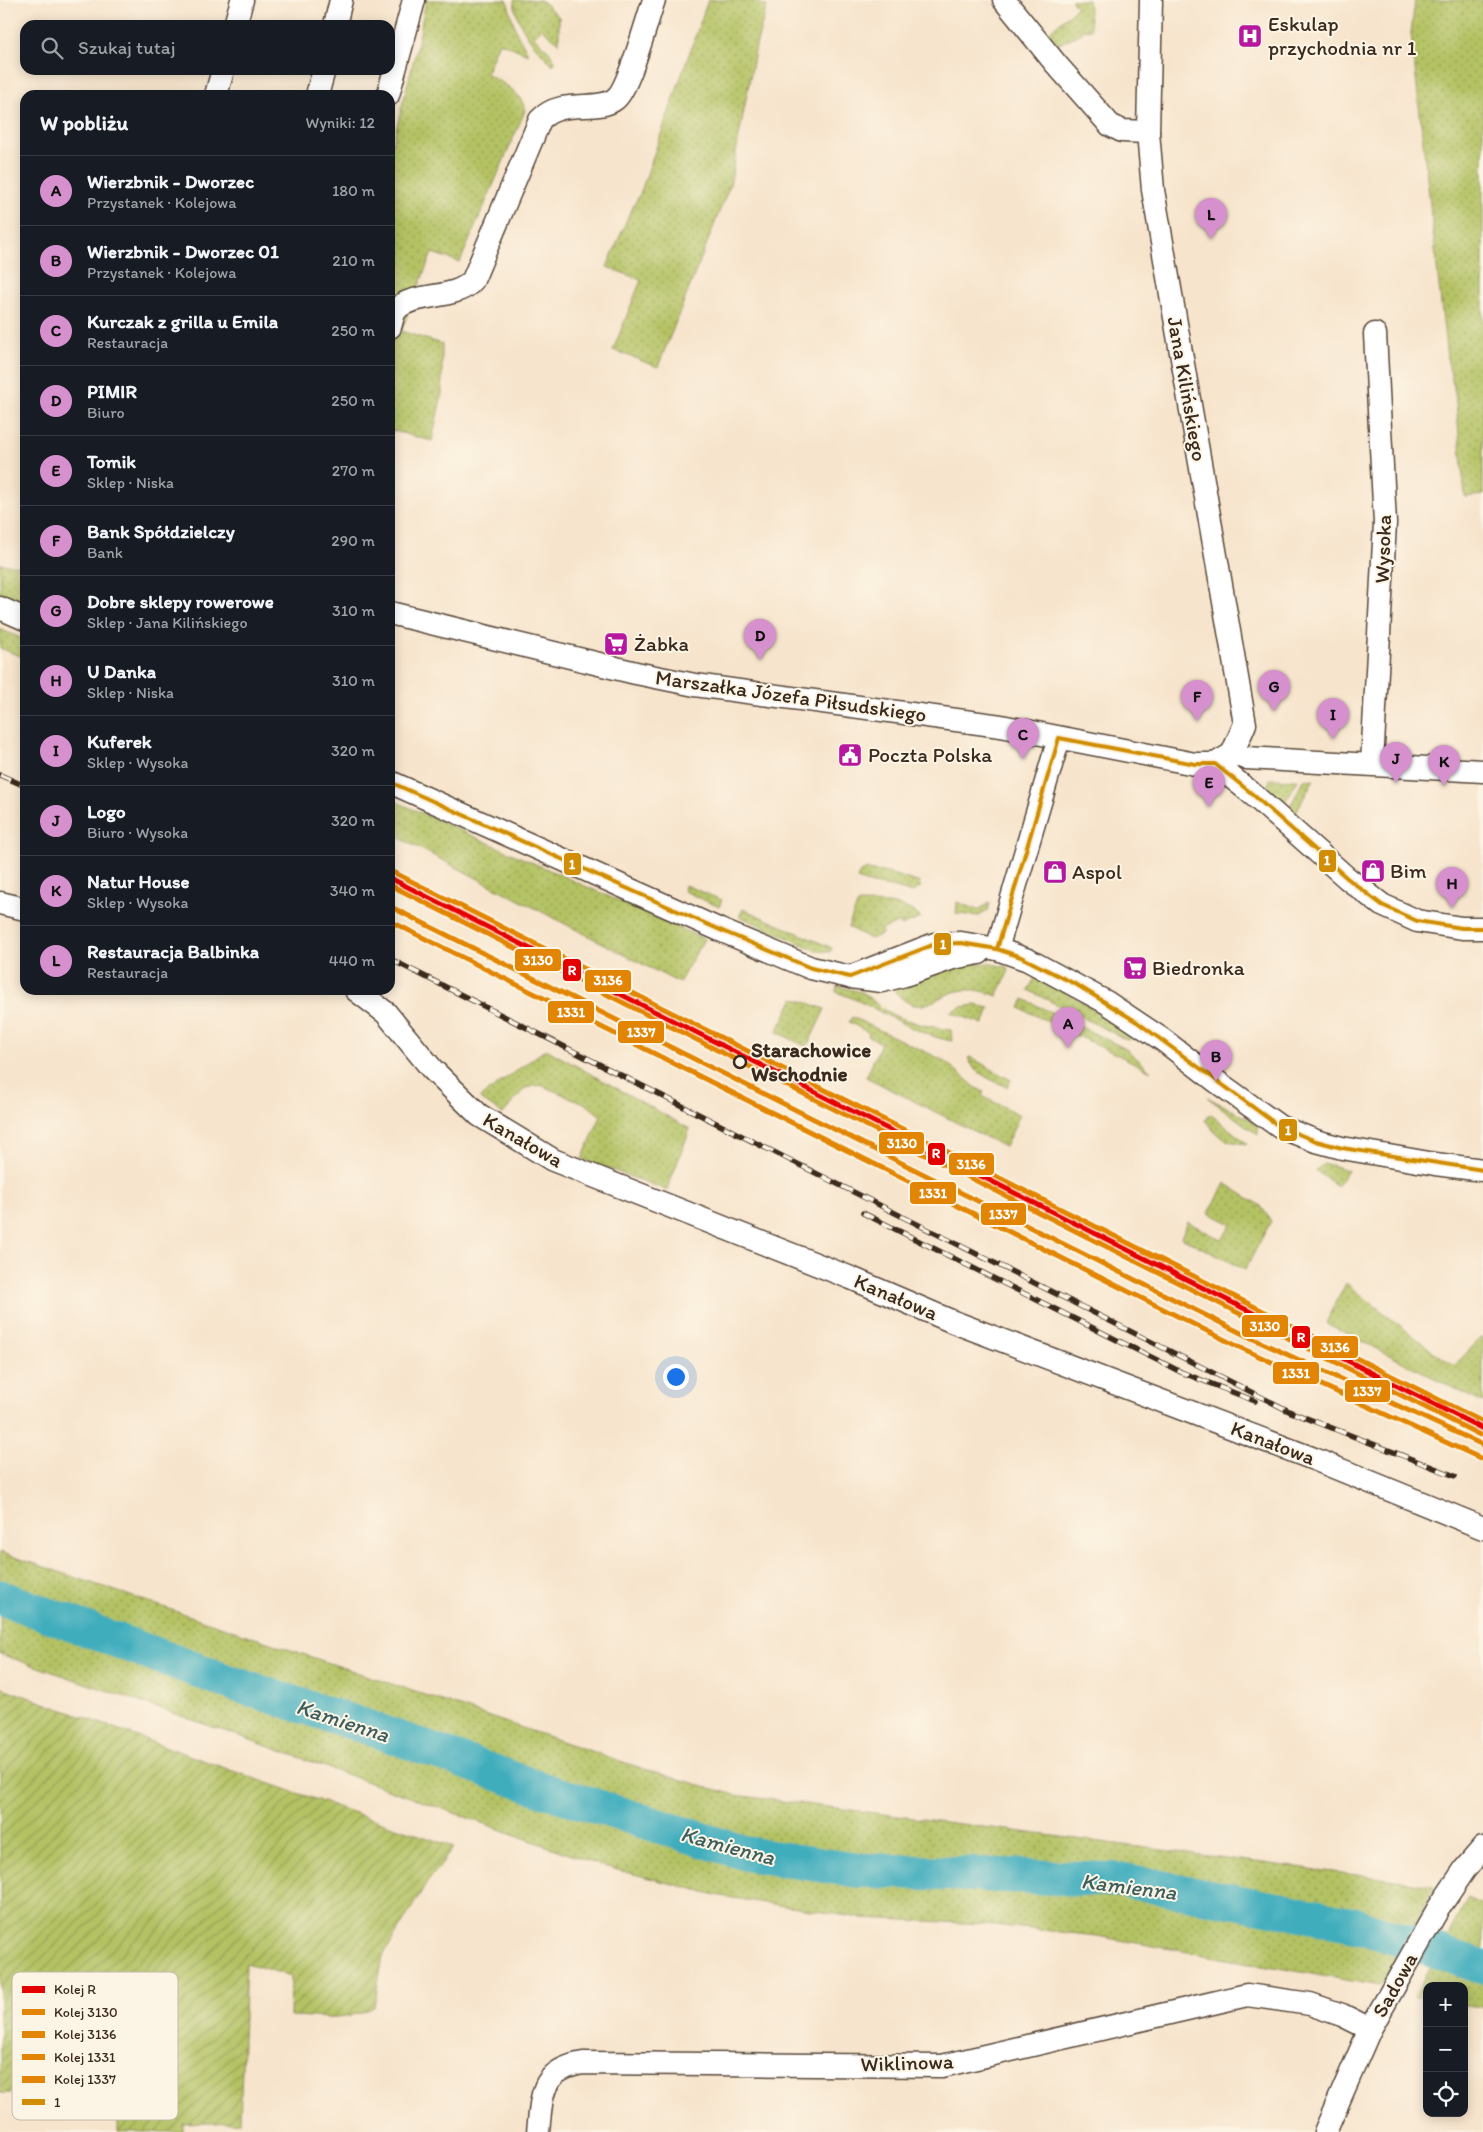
<!DOCTYPE html>
<html lang="pl">
<head>
<meta charset="utf-8">
<style>
	:root { --surface:#171b24; --page:#20242c; --text:#f1f3f6; --muted:#9ea1a6; --line:#363941; --accent:#d690ce }
	body { margin:0; font-family:Itim,sans-serif; background:var(--page); color:var(--text) }
	.controls { position:absolute; right:15px; bottom:15px; display:grid; overflow:hidden; border-radius:10px; box-shadow:0 2px 12px #0003 }
	.controls button { width:45px; height:45px; display:grid; place-items:center; padding:0; border:0; border-bottom:1px solid var(--line); background:var(--surface); color:var(--text); font:25px sans-serif }
	.you { position:absolute; left:675px; top:1376px; width:18px; height:18px; margin:-12px; border:4px solid #fff; border-radius:50%; background:#1a73e8; box-shadow:0 0 0 8px #1a73e833 }
	.badge { display:grid; place-items:center; width:32px; height:32px; border-radius:50%; background:var(--accent); color:#111; font-size:16px; font-weight:700 }
	.pin { position:absolute; translate:-50% -41px; filter:drop-shadow(0 1px 2px #0008) }
	.pin::after { content:''; position:absolute; top:26px; width:18px; height:15px; background:inherit; clip-path:polygon(0 0,100% 0,50% 100%) }
	.list { margin:0; padding:0; list-style:none }
	h2 { display:flex; justify-content:space-between; align-items:center; height:65px; margin:0; padding:0 20px; font-size:21px }
	h2 small { font-size:16px; font-weight:400; color:var(--muted) }
	.list li { display:grid; grid-template-columns:32px 1fr auto; gap:15px; align-items:center; box-sizing:border-box; height:70px; padding:0 20px; border-top:1px solid var(--line) }
	.list b { display:block; font-size:19px; white-space:nowrap }
	.list p { margin:0; font-size:16px; white-space:nowrap; color:var(--muted) }
	.list em { font-size:16px; font-style:normal; color:var(--muted) }
	.icon { flex:none; width:28px; height:28px; fill:none; stroke:currentColor; stroke-width:2; stroke-linecap:round; stroke-linejoin:round }
	.map { position:relative; flex:none; width:1483px; height:2132px; overflow:hidden }
	.search { position:absolute; background:var(--surface); box-shadow:0 2px 12px #0003; left:20px; top:20px; width:375px; height:55px; display:flex; align-items:center; gap:12px; box-sizing:border-box; padding:0 18px; border-radius:15px; color:var(--muted); font-size:19px }
	.panel { position:absolute; background:var(--surface); box-shadow:0 2px 12px #0003; left:20px; top:90px; width:375px; height:905px; border-radius:15px }
	.map>svg:first-child { display:block }
	.grass { fill:url(#grass-dots); stroke:#787641 }
	.garden { fill:url(#garden-furrows); stroke:#787641 }
	.lines { fill:none; stroke-linecap:round; stroke-linejoin:round }
	.river { stroke:#3fadbd; stroke-width:35 }
	.minor-casing { stroke:#574638; stroke-width:25 }
	.minor { stroke:#fff; stroke-width:22 }
	.rail-casing { stroke:#3b2a1e; stroke-width:5.5 }
	.rail { stroke:#fcf5e5; stroke-width:4; stroke-dasharray:11; stroke-linecap:butt }
	.bus-1-casing { stroke:#fcf5e5; stroke-width:8 }
	.bus-1 { stroke:#d18d06; stroke-width:4 }
	.rail-1-casing { stroke:#fcf5e5; stroke-width:9 }
	.rail-2-casing { stroke:#fcf5e5; stroke-width:9 }
	.rail-3-casing { stroke:#fcf5e5; stroke-width:9 }
	.rail-4-casing { stroke:#fcf5e5; stroke-width:9 }
	.rail-5-casing { stroke:#fcf5e5; stroke-width:9 }
	.rail-1 { stroke:#e50000; stroke-width:5 }
	.rail-2 { stroke:#e28504; stroke-width:5 }
	.rail-3 { stroke:#e28504; stroke-width:5 }
	.rail-4 { stroke:#e28504; stroke-width:5 }
	.rail-5 { stroke:#e28504; stroke-width:5 }
	.stop-dot { fill:#fcf5e5; stroke:#3b2a1e; stroke-width:2.5 }
	.labels { text-anchor:middle; stroke-width:4; stroke-linejoin:round; paint-order:stroke }
	.poi-label { font-size:21px; fill:#3b2a1e; stroke:#fcf5e5; text-anchor:start }
	.street-label { font-size:21px; fill:#3b2a1e; stroke:#fcf5e5 }
	.stop-label { font-size:21px; font-weight:bold; fill:#3b2a1e; stroke:#fcf5e5; text-anchor:start }
	.water-label { font-size:22px; font-style:italic; fill:#3d5e5e; stroke:#fcf5e5 }
	.key { fill:#fcf5e5; stroke:#c2b8a9; stroke-width:1 }
	.key-label { font-size:14px; fill:#3b2a1e }
	.line-badge { stroke:#fcf5e5; stroke-width:2 }
	.badge-label { font-size:14px; text-anchor:middle; font-weight:bold; fill:#fff }
</style>
</head>
<body>
<div class="map">
<svg width="1483" height="2132" viewBox="0 0 1483 2132">
	<defs>
		<pattern id="grass-dots" width="8" height="8" patternUnits="userSpaceOnUse" patternTransform="scale(1.25)"><rect width="8" height="8" fill="#b4c264"/><path d="M2 2h.1M6 6h.1" fill="none" stroke="#949e52" stroke-width="1.8" stroke-linecap="round"/></pattern>
		<pattern id="garden-furrows" width="10" height="10" patternUnits="userSpaceOnUse" patternTransform="scale(1.25)"><rect width="10" height="10" fill="#b4c264"/><path d="M-1 1l2-2M0 10L10 0M9 11l2-2" fill="none" stroke="#949e52"/></pattern>
	</defs>
	<rect width="100%" height="100%" fill="#fcf5e5"/>
	<filter id="ink" filterUnits="userSpaceOnUse"><feTurbulence type="fractalNoise" baseFrequency=".02" numOctaves="2"/><feDisplacementMap in="SourceGraphic" scale="10" xChannelSelector="R" yChannelSelector="G"/><feConvolveMatrix kernelMatrix="1 2 1 2 8 2 1 2 1" color-interpolation-filters="sRGB"/></filter>
	<filter id="wash" filterUnits="userSpaceOnUse"><feTurbulence type="fractalNoise" baseFrequency=".0096" numOctaves="4" result="noise"/><feDisplacementMap in="SourceGraphic" scale="20" xChannelSelector="R" yChannelSelector="G"/><feGaussianBlur stdDeviation="1.12" result="paint"/><feColorMatrix in="noise" values="0 0 0 0 0 0 0 0 0 0 0 0 0 0 0 0 0 1.4 0 .05"/><feComposite in="paint" operator="in"/></filter>
	<g filter="url(#wash)">
		<rect width="100%" height="100%" fill="#f7e4cc"/>
		<g class="grass">
			<path d="M426,0H507L516,31L528,54L499,42L486,74C501,82 523,92 525,111L460,262L432,253L401,331L442,344V393L432,441L390,430V153L417,47Z"/>
			<path d="M514,0H541L559,17V43L541,28L534,37L549,51L556,62L553,65C535,47 516,27 514,0Z"/>
			<path d="M708,0H750L767,6L756,46L730,185L658,367L613,350L641,280L607,267L630,212L640,194Z"/>
			<path d="M1071,0H1088L1091,29L1082,30V33L1059,44L1048,33L1077,7Z"/>
			<path d="M1415,0H1483V495L1465,497L1455,393L1447,358L1411,33Z"/>
			<path d="M0,564L25,566V605L0,594Z"/>
			<path d="M0,629L25,640V658L0,648Z"/>
			<path d="M1270,779L1298,780L1285,802L1267,787Z"/>
			<path d="M1314,779L1295,814L1289,808L1304,780Z"/>
			<path d="M390,799L704,939L679,983L390,833Z"/>
			<path d="M867,869C874,872 877,871 883,872C896,875 908,879 920,883L918,884L921,887L911,893C893,885 875,887 857,879L860,872Z"/>
			<path d="M685,885L722,900L719,907L684,891Z"/>
			<path d="M957,902L978,910L990,903L988,911L979,916L956,914Z"/>
			<path d="M858,903C881,904 905,901 921,918L901,926L900,922L881,930L882,934L870,939L848,927Z"/>
			<path d="M743,909L832,948L830,952L817,951L739,916Z"/>
			<path d="M985,963L1008,967L1009,971L997,996C983,990 969,988 954,992C928,1001 919,1017 895,992V987L963,965Z"/>
			<path d="M1035,978C1070,992 1101,1013 1132,1035L1129,1041L1028,990Z"/>
			<path d="M837,986L862,992L884,1010L900,1018L923,1025L951,1030L952,1041C910,1034 876,1005 836,992Z"/>
			<path d="M794,998L825,1009L807,1047L777,1032Z"/>
			<path d="M1024,999L1126,1049L1151,1071L1020,1008Z"/>
			<path d="M975,1005L990,1008L983,1024L950,1012L961,1007Z"/>
			<path d="M852,1017L945,1061L975,1087L984,1092L982,1096L1020,1115L1005,1147L866,1077L881,1043L868,1036L869,1033L849,1022Z"/>
			<path d="M546,1049L690,1129L667,1190L582,1159L601,1116L586,1104L540,1085L525,1088L503,1114L479,1098Z"/>
			<path d="M970,1057L1011,1080L1007,1087C992,1080 974,1074 968,1058Z"/>
			<path d="M1207,1097L1251,1120L1257,1127L1258,1135Z"/>
			<path d="M1210,1114L1248,1144C1225,1142 1219,1139 1205,1120Z"/>
			<path d="M1323,1163L1348,1170L1337,1186L1316,1171Z"/>
			<path d="M1225,1183L1261,1206L1271,1221L1245,1270L1181,1237L1188,1222L1222,1240L1231,1224L1209,1213Z"/>
			<path d="M1346,1283L1431,1350L1454,1366L1483,1336V1403L1326,1323Z"/>
			<path d="M0,1552L644,1769L735,1795L1435,1885L1380,1986L1097,1936L984,1924L861,1918L720,1896L602,1866L242,1737L0,1654Z"/>
			<path d="M1468,1898L1483,1905V2007L1464,2005V1986H1427V1999L1414,1998Z"/>
		</g>
		<path class="garden" d="M0,1687L233,1771L454,1847L426,1884L383,1956L374,2007C348,2021 319,2017 290,2016L291,1976L246,1963L240,2122L183,2124V2132H118V2120L40,2118L41,2094L0,2093Z"/>
		<g class="lines">
			<path class="river" d="M0,1597L234,1684L370,1728L544,1790L748,1854L855,1870L1122,1880L1353,1924L1483,1967"/>
		</g>
	</g>
	<g filter="url(#ink)">
		<g class="lines">
			<defs>
				<g id="minor">
					<path d="M1004,0L1056,64L1110,125L1122,131L1148,132"/>
					<path d="M1151,0L1148,132L1153,190L1245,724L1232,754L1215,764"/>
					<path d="M235,25L242,0"/>
					<path d="M335,25L341,0"/>
					<path d="M216,95L223,70"/>
					<path d="M317,95L324,70"/>
					<path d="M388,95L414,0"/>
					<path d="M390,327C392,321 393,313 397,309C412,292 456,301 473,280L540,120C561,97 598,113 615,99C629,89 647,19 654,0"/>
					<path d="M0,608L25,619"/>
					<path d="M390,613L636,673L695,685L1001,726L1195,764H1215L1250,792L1347,878L1382,905L1417,921L1462,928H1483"/>
					<path d="M1232,754L1246,758L1483,771"/>
					<path d="M1372,764L1385,523L1375,334"/>
					<path d="M390,782L720,930L811,968L850,977L882,981L905,975L953,958L979,953"/>
					<path d="M0,903L25,909"/>
					<path d="M997,949L1059,738"/>
					<path d="M850,977L935,944L961,943L997,949L1028,960L1106,1002L1163,1040L1216,1081L1280,1127L1316,1141L1342,1148L1435,1164L1483,1170"/>
					<path d="M356,990L386,1013L432,1069L479,1115L553,1160L851,1278L951,1321L1314,1459L1483,1528"/>
					<path d="M538,2132C542,2095 540,2070 583,2063L942,2066L1247,1995L1310,2004L1342,2015L1370,2029"/>
					<path d="M1325,2132L1370,2029L1438,1909L1465,1869L1483,1848"/>
				</g>
			</defs>
			<use href="#minor" class="minor-casing"/>
			<use href="#minor" class="minor"/>
			<defs>
				<g id="rail">
					<path d="M0,775L25,786"/>
					<path d="M390,959L1291,1412L1455,1476"/>
					<path d="M863,1213L1181,1372L1255,1401"/>
				</g>
			</defs>
			<use href="#rail" class="rail-casing"/>
			<use href="#rail" class="rail"/>
			<defs>
				<g id="bus-1">
					<path d="M390,782L720,930L811,968L850,977L935,944L961,943L997,949L1021,957L1077,985L1137,1022L1280,1127L1316,1141L1342,1148L1483,1170"/>
					<path d="M997,949L1059,738L1195,764H1215L1250,792L1347,878L1382,905L1417,921L1462,928H1483"/>
				</g>
			</defs>
			<use href="#bus-1" class="bus-1-casing"/>
			<use href="#bus-1" class="bus-1"/>
			<defs>
				<path id="rail-1" d="M390,878L1483,1429"/>
				<path id="rail-2" d="M390,885L1480,1435"/>
				<path id="rail-3" d="M393,872L1483,1422"/>
				<path id="rail-4" d="M390,921L1239,1347L1480,1458"/>
				<path id="rail-5" d="M393,908L1245,1335L1483,1445"/>
			</defs>
			<use href="#rail-1" class="rail-1-casing"/>
			<use href="#rail-2" class="rail-2-casing"/>
			<use href="#rail-3" class="rail-3-casing"/>
			<use href="#rail-4" class="rail-4-casing"/>
			<use href="#rail-5" class="rail-5-casing"/>
			<use href="#rail-1" class="rail-1"/>
			<use href="#rail-2" class="rail-2"/>
			<use href="#rail-3" class="rail-3"/>
			<use href="#rail-4" class="rail-4"/>
			<use href="#rail-5" class="rail-5"/>
		</g>
	</g>
	<defs>
		<symbol id="hospital-square" viewBox="-11 -11 22 22"><rect x="-9" y="-9" width="18" height="18" rx="4" fill="#b5179e" stroke="#fcf5e5"/><path d="M-5-5h3v3.5h4V-5h3V5h-3V1.5h-4V5h-3Z" fill="#fff"/></symbol>
		<symbol id="supermarket-square" viewBox="-11 -11 22 22"><rect x="-9" y="-9" width="18" height="18" rx="4" fill="#b5179e" stroke="#fcf5e5"/><path d="M-6-5.5h2.5l.6 2H6L4.5 2H-2.5L-4.4-4H-6ZM-1.5 3.2a1.3 1.3 0 1 0 .1 0ZM3 3.2a1.3 1.3 0 1 0 .1 0Z" fill="#fff"/></symbol>
		<symbol id="civic-square" viewBox="-11 -11 22 22"><rect x="-9" y="-9" width="18" height="18" rx="4" fill="#b5179e" stroke="#fcf5e5"/><path d="M-.6-6.5H3V-4.5H.6V-3L4-1V1h2V6H-6V1h2V-1L-.6-3ZM-1.2 2.5V6h2.4V2.5Z" fill="#fff"/></symbol>
		<symbol id="shop-square" viewBox="-11 -11 22 22"><rect x="-9" y="-9" width="18" height="18" rx="4" fill="#b5179e" stroke="#fcf5e5"/><path d="M-5-2.5h2.3a2.7 3.5 0 0 1 5.4 0H5L5.5 6h-11ZM-1.5-2.5h3a1.5 2.3 0 0 0-3 0Z" fill="#fff"/></symbol>
	</defs>
	<g fill-rule="evenodd">
		<use href="#hospital-square" x="1236" y="22" width="28" height="28"/>
		<use href="#supermarket-square" x="602" y="630" width="28" height="28"/>
		<use href="#civic-square" x="836" y="741" width="28" height="28"/>
		<use href="#shop-square" x="1359" y="857" width="28" height="28"/>
		<use href="#shop-square" x="1041" y="858" width="28" height="28"/>
		<use href="#supermarket-square" x="1121" y="954" width="28" height="28"/>
	</g>
	<circle class="stop-dot" cx="740" cy="1062" r="6"/>
	<g class="labels">
		<g class="poi-label">
			<text x="1268" y="31">Eskulap<tspan x="1268" dy="24">przychodnia nr 1</tspan></text>
			<text x="634" y="651">Żabka</text>
			<text x="868" y="762">Poczta Polska</text>
			<text x="1390" y="878">Bim</text>
			<text x="1072" y="879">Aspol</text>
			<text x="1152" y="975">Biedronka</text>
		</g>
		<g class="street-label">
			<text transform="translate(1187 389) rotate(80)" y="7">Jana Kilińskiego</text>
			<text transform="translate(1383 549) rotate(-88)" y="7">Wysoka</text>
			<text transform="translate(791 696) rotate(8)" y="7">Marszałka Józefa Piłsudskiego</text>
			<text transform="translate(523 1140) rotate(30)" y="7">Kanałowa</text>
			<text transform="translate(896 1297) rotate(23)" y="7">Kanałowa</text>
			<text transform="translate(1273 1443) rotate(21)" y="7">Kanałowa</text>
			<text transform="translate(1395 1985) rotate(-61)" y="7">Sadowa</text>
			<text transform="translate(907 2063) rotate(-2)" y="7">Wiklinowa</text>
		</g>
		<g class="stop-label">
			<text x="751" y="1057">Starachowice<tspan x="751" dy="24">Wschodnie</tspan></text>
		</g>
		<g class="water-label">
			<text transform="translate(343 1720) rotate(18)" y="8">Kamienna</text>
			<text transform="translate(728 1845) rotate(15)" y="8">Kamienna</text>
			<text transform="translate(1129 1886) rotate(7)" y="8">Kamienna</text>
		</g>
	</g>
	<rect x="12" y="1972" width="166" height="148" rx="8" class="key"/>
	<rect x="22" y="1986" width="23" height="7" fill="#e50000"/>
	<rect x="22" y="2009" width="23" height="6" fill="#e28504"/>
	<rect x="22" y="2031" width="23" height="7" fill="#e28504"/>
	<rect x="22" y="2054" width="23" height="6" fill="#e28504"/>
	<rect x="22" y="2076" width="23" height="7" fill="#e28504"/>
	<rect x="22" y="2099" width="23" height="6" fill="#d18d06"/>
	<g class="key-label">
		<text x="54" y="1994">Kolej R</text>
		<text x="54" y="2017">Kolej 3130</text>
		<text x="54" y="2039">Kolej 3136</text>
		<text x="54" y="2062">Kolej 1331</text>
		<text x="54" y="2084">Kolej 1337</text>
		<text x="54" y="2107">1</text>
	</g>
	<g class="line-badge">
		<rect x="1318" y="849" width="19" height="24" rx="5" fill="#d18d06"/>
		<rect x="563" y="852" width="19" height="24" rx="5" fill="#d18d06"/>
		<rect x="933" y="932" width="19" height="24" rx="5" fill="#d18d06"/>
		<rect x="514" y="948" width="48" height="24" rx="5" fill="#e28504"/>
		<rect x="562" y="958" width="20" height="24" rx="5" fill="#e50000"/>
		<rect x="584" y="969" width="48" height="24" rx="5" fill="#e28504"/>
		<rect x="547" y="1000" width="48" height="24" rx="5" fill="#e28504"/>
		<rect x="617" y="1020" width="48" height="24" rx="5" fill="#e28504"/>
		<rect x="1278" y="1118" width="20" height="24" rx="5" fill="#d18d06"/>
		<rect x="878" y="1131" width="47" height="24" rx="5" fill="#e28504"/>
		<rect x="927" y="1142" width="19" height="24" rx="5" fill="#e50000"/>
		<rect x="948" y="1152" width="47" height="24" rx="5" fill="#e28504"/>
		<rect x="909" y="1181" width="48" height="24" rx="5" fill="#e28504"/>
		<rect x="980" y="1202" width="47" height="24" rx="5" fill="#e28504"/>
		<rect x="1241" y="1314" width="48" height="24" rx="5" fill="#e28504"/>
		<rect x="1291" y="1325" width="20" height="24" rx="5" fill="#e50000"/>
		<rect x="1311" y="1335" width="48" height="24" rx="5" fill="#e28504"/>
		<rect x="1272" y="1361" width="48" height="24" rx="5" fill="#e28504"/>
		<rect x="1344" y="1379" width="47" height="24" rx="5" fill="#e28504"/>
	</g>
	<g class="badge-label">
		<text x="1327" y="865">1</text>
		<text x="572" y="869">1</text>
		<text x="943" y="949">1</text>
		<text x="538" y="965">3130</text>
		<text x="572" y="975">R</text>
		<text x="608" y="985">3136</text>
		<text x="571" y="1017">1331</text>
		<text x="641" y="1037">1337</text>
		<text x="1288" y="1135">1</text>
		<text x="902" y="1148">3130</text>
		<text x="936" y="1158">R</text>
		<text x="971" y="1169">3136</text>
		<text x="933" y="1198">1331</text>
		<text x="1003" y="1219">1337</text>
		<text x="1265" y="1331">3130</text>
		<text x="1301" y="1342">R</text>
		<text x="1335" y="1352">3136</text>
		<text x="1296" y="1378">1331</text>
		<text x="1367" y="1396">1337</text>
	</g>
</svg>
<div class="controls">
<button>+</button>
<button>−</button>
<button><svg class="icon" aria-label="locate" viewBox="0 0 24 24"><circle cx="12" cy="12" r="6"/><path d="M12 2v4M12 18v4M2 12h4M18 12h4"/></svg></button>
</div>
<div class="you"></div>
<div class="pin badge" style="left:1068px;top:1048px">A</div>
<div class="pin badge" style="left:1216px;top:1081px">B</div>
<div class="pin badge" style="left:1023px;top:759px">C</div>
<div class="pin badge" style="left:760px;top:660px">D</div>
<div class="pin badge" style="left:1209px;top:807px">E</div>
<div class="pin badge" style="left:1197px;top:721px">F</div>
<div class="pin badge" style="left:1274px;top:711px">G</div>
<div class="pin badge" style="left:1452px;top:908px">H</div>
<div class="pin badge" style="left:1333px;top:739px">I</div>
<div class="pin badge" style="left:1396px;top:783px">J</div>
<div class="pin badge" style="left:1444px;top:786px">K</div>
<div class="pin badge" style="left:1211px;top:239px">L</div>
<div class="search"><svg class="icon" aria-label="search" viewBox="0 0 24 24"><circle cx="10" cy="10" r="6"/><path d="M15 15l6 6"/></svg>Szukaj tutaj</div>
<section class="panel">
<h2>W pobliżu<small>Wyniki: 12</small></h2>
<ul class="list">
<li><span class="badge">A</span><div><b>Wierzbnik - Dworzec</b><p>Przystanek · Kolejowa</p></div><em>180 m</em></li>
<li><span class="badge">B</span><div><b>Wierzbnik - Dworzec 01</b><p>Przystanek · Kolejowa</p></div><em>210 m</em></li>
<li><span class="badge">C</span><div><b>Kurczak z grilla u Emila</b><p>Restauracja</p></div><em>250 m</em></li>
<li><span class="badge">D</span><div><b>PIMIR</b><p>Biuro</p></div><em>250 m</em></li>
<li><span class="badge">E</span><div><b>Tomik</b><p>Sklep · Niska</p></div><em>270 m</em></li>
<li><span class="badge">F</span><div><b>Bank Spółdzielczy</b><p>Bank</p></div><em>290 m</em></li>
<li><span class="badge">G</span><div><b>Dobre sklepy rowerowe</b><p>Sklep · Jana Kilińskiego</p></div><em>310 m</em></li>
<li><span class="badge">H</span><div><b>U Danka</b><p>Sklep · Niska</p></div><em>310 m</em></li>
<li><span class="badge">I</span><div><b>Kuferek</b><p>Sklep · Wysoka</p></div><em>320 m</em></li>
<li><span class="badge">J</span><div><b>Logo</b><p>Biuro · Wysoka</p></div><em>320 m</em></li>
<li><span class="badge">K</span><div><b>Natur House</b><p>Sklep · Wysoka</p></div><em>340 m</em></li>
<li><span class="badge">L</span><div><b>Restauracja Balbinka</b><p>Restauracja</p></div><em>440 m</em></li>
</ul>
</section>
</div>
</body>
</html>
